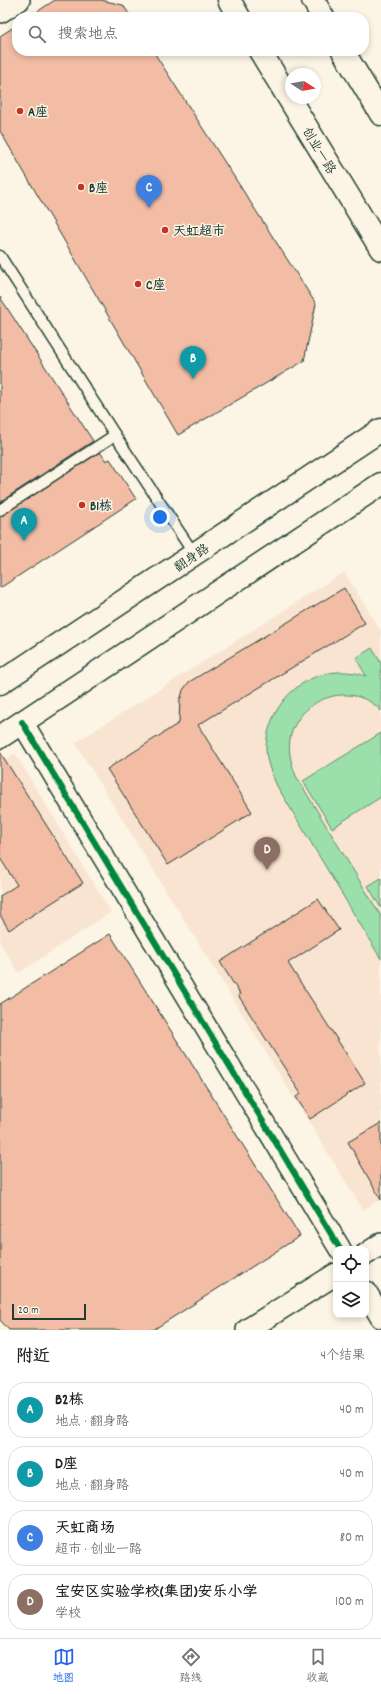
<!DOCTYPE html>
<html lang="zh">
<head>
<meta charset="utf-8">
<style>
	:root { --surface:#fff; --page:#f2f2f2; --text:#202124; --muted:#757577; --line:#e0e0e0; --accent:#2563eb }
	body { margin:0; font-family:Dekko,"LXGW WenKai TC",sans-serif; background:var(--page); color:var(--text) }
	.controls { position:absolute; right:12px; bottom:12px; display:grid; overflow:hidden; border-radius:8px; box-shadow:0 2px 6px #0003 }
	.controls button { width:36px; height:36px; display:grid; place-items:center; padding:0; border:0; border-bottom:1px solid var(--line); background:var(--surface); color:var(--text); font:20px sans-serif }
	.compass { position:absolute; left:285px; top:68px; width:36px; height:36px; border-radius:50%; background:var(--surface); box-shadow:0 2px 6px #0003; rotate:101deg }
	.scale { position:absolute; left:12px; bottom:10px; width:74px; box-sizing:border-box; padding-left:4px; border:2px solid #1f3d34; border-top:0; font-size:11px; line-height:14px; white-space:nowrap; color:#1f3d34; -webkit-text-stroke:3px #fcf5e5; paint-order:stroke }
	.you { position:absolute; left:160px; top:517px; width:14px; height:14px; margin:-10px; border:3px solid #fff; border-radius:50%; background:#1a73e8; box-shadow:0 0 0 6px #1a73e833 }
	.badge { display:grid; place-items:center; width:26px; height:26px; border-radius:50%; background:var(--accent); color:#fff; font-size:13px; font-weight:700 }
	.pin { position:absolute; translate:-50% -33px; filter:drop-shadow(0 1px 2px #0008) }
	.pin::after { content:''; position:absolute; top:21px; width:14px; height:12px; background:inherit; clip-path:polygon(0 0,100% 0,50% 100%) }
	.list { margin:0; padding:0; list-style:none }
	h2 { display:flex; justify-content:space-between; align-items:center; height:52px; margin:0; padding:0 16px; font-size:17px }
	h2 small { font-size:13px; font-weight:400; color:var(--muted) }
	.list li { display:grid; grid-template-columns:26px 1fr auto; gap:12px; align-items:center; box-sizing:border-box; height:56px; margin:0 8px 8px; padding:0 8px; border:1px solid var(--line); border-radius:16px }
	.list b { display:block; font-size:15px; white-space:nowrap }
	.list p { margin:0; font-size:13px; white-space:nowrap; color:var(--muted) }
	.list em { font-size:13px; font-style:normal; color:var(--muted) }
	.icon { flex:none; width:22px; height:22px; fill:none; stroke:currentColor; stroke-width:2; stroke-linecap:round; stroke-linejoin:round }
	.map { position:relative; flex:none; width:381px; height:1330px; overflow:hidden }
	.search { position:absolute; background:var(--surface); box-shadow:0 2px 6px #0003; left:12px; right:12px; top:12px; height:44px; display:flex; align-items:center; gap:10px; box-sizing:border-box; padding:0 14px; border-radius:16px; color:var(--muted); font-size:15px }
	.sheet { height:308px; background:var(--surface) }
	nav { display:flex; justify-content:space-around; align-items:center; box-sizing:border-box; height:56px; border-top:1px solid var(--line); background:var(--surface); font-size:11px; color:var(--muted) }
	nav a { display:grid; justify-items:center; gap:2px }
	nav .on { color:var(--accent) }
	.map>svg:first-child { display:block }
	.built { fill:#f9e4d2 }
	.green { fill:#9bdfab; stroke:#5d8e70 }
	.building { fill:#f3bda5; stroke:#1f3d34 }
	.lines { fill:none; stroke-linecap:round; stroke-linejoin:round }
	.service-casing { stroke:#1f3d34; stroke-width:13 }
	.minor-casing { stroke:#1f3d34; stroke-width:24 }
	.secondary-casing { stroke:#1f3d34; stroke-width:25 }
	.primary-casing { stroke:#1f3d34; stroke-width:25 }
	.service { stroke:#fcf5e5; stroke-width:10 }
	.minor { stroke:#fcf5e5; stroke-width:21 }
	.secondary { stroke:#fcf5e5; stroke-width:22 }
	.primary { stroke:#fcf5e5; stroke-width:22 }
	.cycleway-casing { stroke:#fcf5e5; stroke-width:8 }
	.cycleway { stroke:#00873e; stroke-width:6 }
	.poi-dot { fill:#c8321e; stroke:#fcf5e5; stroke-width:1.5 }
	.labels { text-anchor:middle; stroke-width:3; stroke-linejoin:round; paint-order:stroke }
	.poi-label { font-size:13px; font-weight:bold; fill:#1f3d34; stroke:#fcf5e5; text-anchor:start }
	.street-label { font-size:13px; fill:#1f3d34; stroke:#fcf5e5 }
</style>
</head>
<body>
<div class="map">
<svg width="381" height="1330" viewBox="0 0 381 1330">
	<rect width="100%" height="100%" fill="#fcf5e5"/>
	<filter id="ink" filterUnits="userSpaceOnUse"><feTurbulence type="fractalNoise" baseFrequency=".025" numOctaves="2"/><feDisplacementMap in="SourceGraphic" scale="8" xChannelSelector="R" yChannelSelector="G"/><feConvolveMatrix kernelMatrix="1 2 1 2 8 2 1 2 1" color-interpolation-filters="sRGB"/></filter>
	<g filter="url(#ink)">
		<g class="built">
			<path d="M344,572L381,631V1199L363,1210L75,743Z"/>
			<path d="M15,753L111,912L19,973L0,943V763Z"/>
		</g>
		<g class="green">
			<path d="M372,648L381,663V711C353,680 301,697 291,735C287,749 291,763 296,776L381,916V959L277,786C272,775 266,762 266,748C268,697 316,659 366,676L356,658Z"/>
			<path d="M381,733V797L332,828L303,781Z"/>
			<path d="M381,878V908L368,886Z"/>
		</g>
		<g class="building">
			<path d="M55,0H101L123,5L131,17H29Z"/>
			<path d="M17,25V51H153L316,304L304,361L178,435L0,131V36Z"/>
			<path d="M0,297L93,441L0,502Z"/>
			<path d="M100,452L106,461L110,459L136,499L0,588V516Z"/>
			<path d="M344,588L365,623L198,725L252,812L168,865L107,769L179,723L180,697L181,698L183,690L189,682Z"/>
			<path d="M0,752L83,883L9,930L0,915V896L17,885L0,858Z"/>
			<path d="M318,899L339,930L288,963L365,1083L310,1119L296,1097L301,1094L238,995L240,994L220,962Z"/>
			<path d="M110,934L300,1236L153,1330H9L0,1320V1004Z"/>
			<path d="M381,1123V1200L348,1142Z"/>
		</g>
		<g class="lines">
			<defs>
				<g id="service">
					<path d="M0,256L115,435"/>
					<path d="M0,510L115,435L194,554"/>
				</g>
				<g id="minor">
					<path d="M0,12L19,0"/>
					<path d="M22,722L340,1249"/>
					<path d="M366,1254L381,1244"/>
					<path d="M366,1292L381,1317"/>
					<path d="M247,1330L336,1274"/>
				</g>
				<g id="secondary">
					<path d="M0,683L381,430"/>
					<path d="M0,737L381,484"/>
				</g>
				<g id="primary">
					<path d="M229,0L239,17"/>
					<path d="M313,0L323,17"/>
					<path d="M260,51L381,249"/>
					<path d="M343,51L381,114"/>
				</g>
			</defs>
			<use href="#service" class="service-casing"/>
			<use href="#minor" class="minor-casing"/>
			<use href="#secondary" class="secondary-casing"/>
			<use href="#primary" class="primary-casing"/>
			<use href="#service" class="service"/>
			<use href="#minor" class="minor"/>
			<use href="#secondary" class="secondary"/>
			<use href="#primary" class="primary"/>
			<defs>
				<path id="cycleway" d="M22,722L340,1249"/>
			</defs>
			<use href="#cycleway" class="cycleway-casing"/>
			<use href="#cycleway" class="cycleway"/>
		</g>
	</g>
	<g class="poi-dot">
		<circle cx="20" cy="111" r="4"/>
		<circle cx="81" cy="187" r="4"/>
		<circle cx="165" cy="230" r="4"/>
		<circle cx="138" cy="284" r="4"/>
		<circle cx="82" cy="505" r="4"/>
	</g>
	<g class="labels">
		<g class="poi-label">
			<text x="28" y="116">A座</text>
			<text x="89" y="192">B座</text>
			<text x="173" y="235">天虹超市</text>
			<text x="146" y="289">C座</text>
			<text x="90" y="510">B1栋</text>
		</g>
		<g class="street-label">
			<text transform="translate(320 150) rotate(59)" y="5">创业一路</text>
			<text transform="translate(191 557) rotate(-34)" y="5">翻身路</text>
		</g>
	</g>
</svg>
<div class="controls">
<button><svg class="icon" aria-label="locate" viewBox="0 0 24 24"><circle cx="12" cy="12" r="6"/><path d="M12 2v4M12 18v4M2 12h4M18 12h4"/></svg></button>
<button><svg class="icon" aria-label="layers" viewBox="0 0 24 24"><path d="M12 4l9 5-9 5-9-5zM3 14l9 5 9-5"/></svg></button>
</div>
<svg class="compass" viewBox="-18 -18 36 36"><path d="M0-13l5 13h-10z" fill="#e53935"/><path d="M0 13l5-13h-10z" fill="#757577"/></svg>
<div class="scale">20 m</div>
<div class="you"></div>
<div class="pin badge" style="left:24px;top:541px;background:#0f9aa8">A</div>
<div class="pin badge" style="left:193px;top:379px;background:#0f9aa8">B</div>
<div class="pin badge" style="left:149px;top:208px;background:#3f7fe0">C</div>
<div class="pin badge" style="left:267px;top:870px;background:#8d6e63">D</div>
<div class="search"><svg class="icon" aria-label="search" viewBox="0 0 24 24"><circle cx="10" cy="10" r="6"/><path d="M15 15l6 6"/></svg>搜索地点</div>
</div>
<section class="sheet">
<h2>附近<small>4个结果</small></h2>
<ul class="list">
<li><span class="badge" style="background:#0f9aa8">A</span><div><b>B2栋</b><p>地点 · 翻身路</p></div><em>40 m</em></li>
<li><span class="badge" style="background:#0f9aa8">B</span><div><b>D座</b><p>地点 · 翻身路</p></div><em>40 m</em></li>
<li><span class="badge" style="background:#3f7fe0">C</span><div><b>天虹商场</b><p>超市 · 创业一路</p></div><em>80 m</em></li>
<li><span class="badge" style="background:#8d6e63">D</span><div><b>宝安区实验学校(集团)安乐小学</b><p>学校</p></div><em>100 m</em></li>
</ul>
</section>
<nav>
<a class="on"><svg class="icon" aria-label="map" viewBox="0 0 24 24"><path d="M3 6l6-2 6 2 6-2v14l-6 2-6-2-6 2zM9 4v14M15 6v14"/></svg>地图</a>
<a><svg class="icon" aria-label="directions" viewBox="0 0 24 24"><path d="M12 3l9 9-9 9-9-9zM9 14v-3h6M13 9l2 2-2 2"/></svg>路线</a>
<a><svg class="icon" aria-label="saved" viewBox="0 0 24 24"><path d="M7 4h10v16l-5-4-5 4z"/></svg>收藏</a>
</nav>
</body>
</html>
